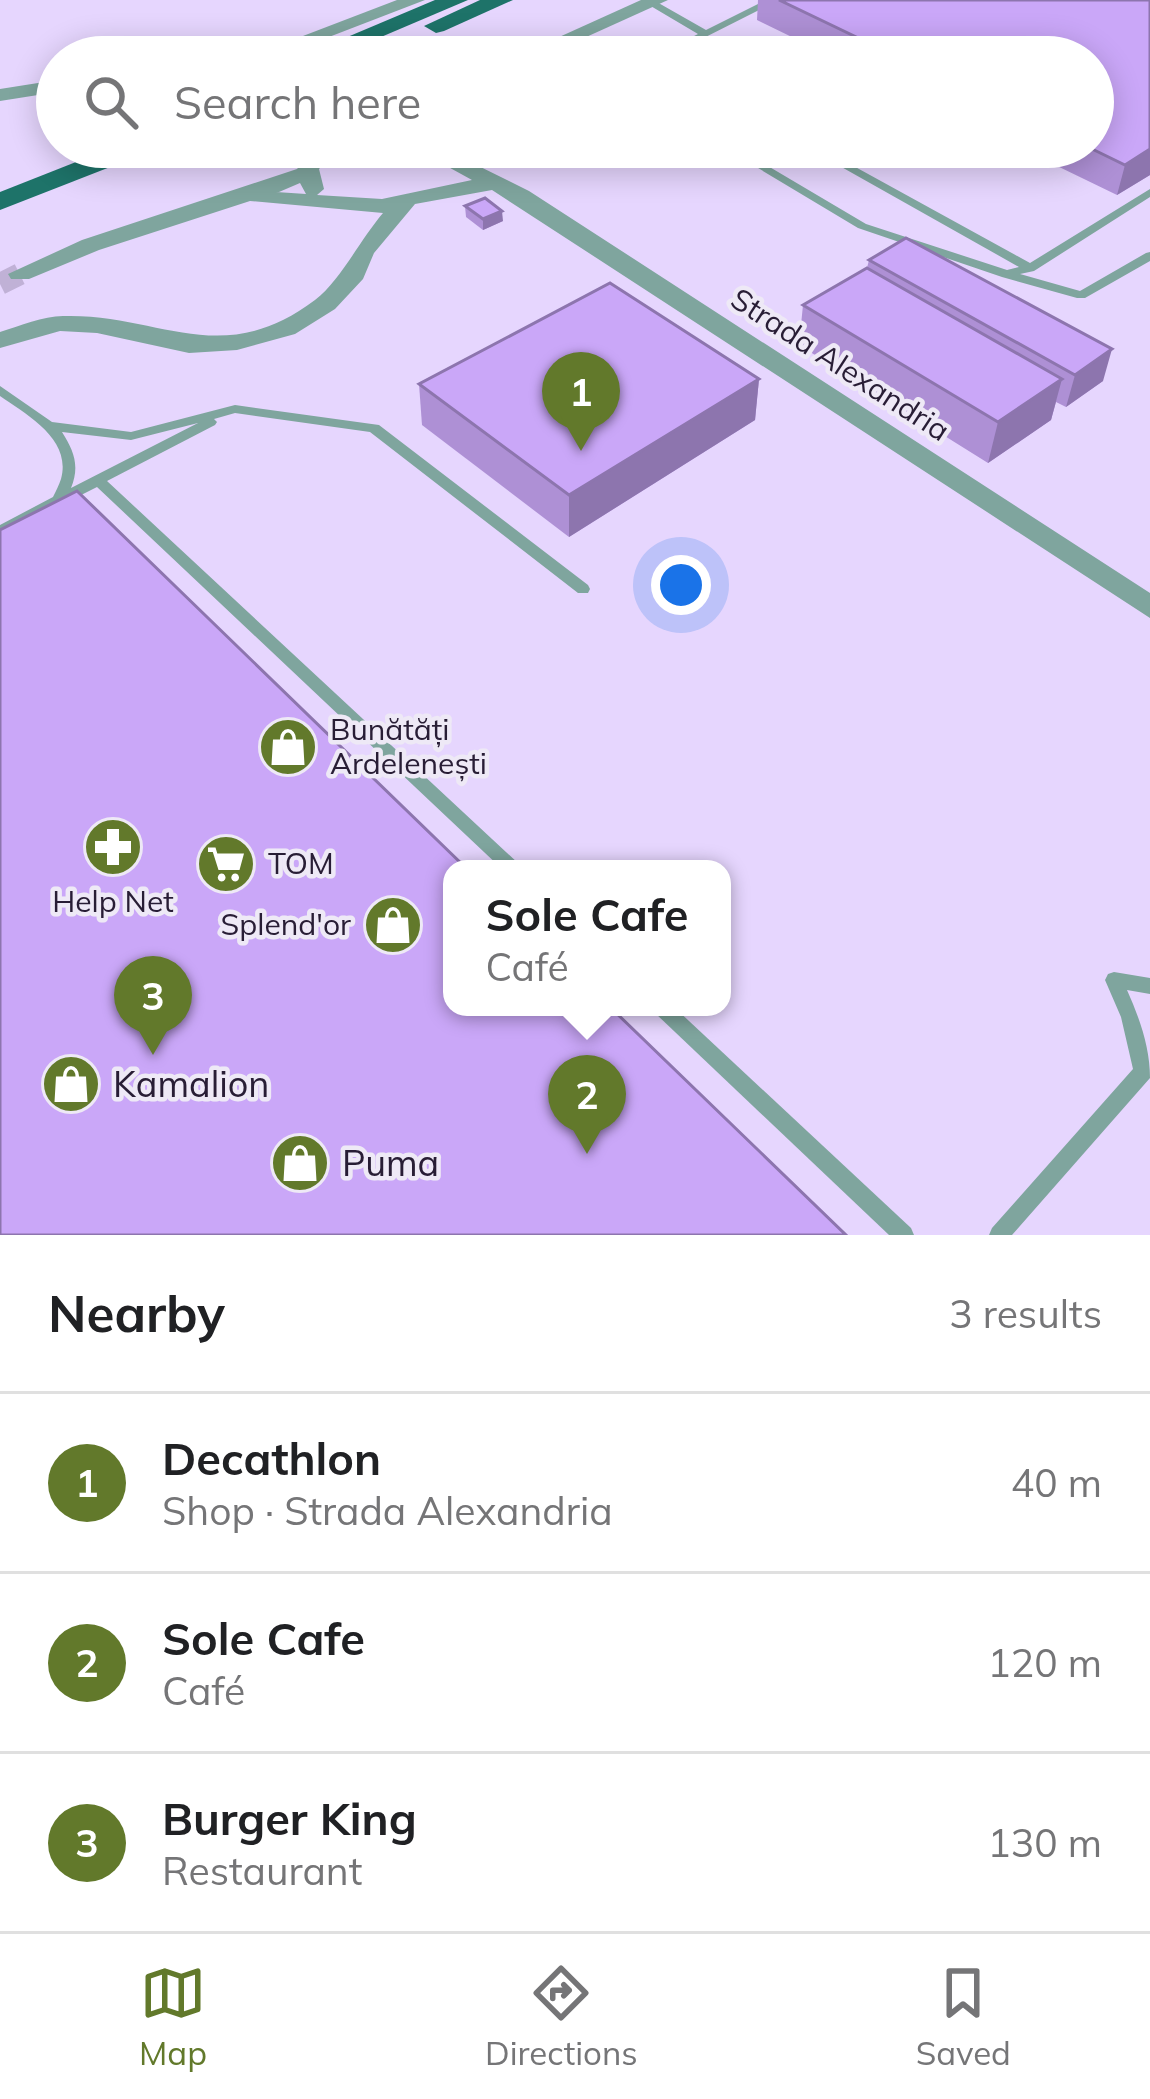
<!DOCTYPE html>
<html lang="en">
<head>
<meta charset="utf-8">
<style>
	:root { --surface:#fff; --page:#f2f2f2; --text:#202124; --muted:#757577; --line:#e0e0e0; --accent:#62792b }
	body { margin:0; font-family:Mulish,sans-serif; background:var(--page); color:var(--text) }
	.you { position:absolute; left:681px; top:585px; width:42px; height:42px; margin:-30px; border:9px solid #fff; border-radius:50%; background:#1a73e8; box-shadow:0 0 0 18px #1a73e833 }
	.badge { display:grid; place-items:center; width:78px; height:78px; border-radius:50%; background:var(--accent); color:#fff; font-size:39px; font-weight:700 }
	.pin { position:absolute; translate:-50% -99px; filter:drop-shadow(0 3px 6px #0008) }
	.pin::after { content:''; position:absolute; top:63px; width:42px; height:36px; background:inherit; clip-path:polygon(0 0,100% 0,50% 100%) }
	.popup { position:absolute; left:443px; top:860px; width:288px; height:156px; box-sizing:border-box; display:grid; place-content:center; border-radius:24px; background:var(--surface); filter:drop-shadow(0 3px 9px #0005); font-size:39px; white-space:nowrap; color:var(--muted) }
	.popup b { font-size:45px; color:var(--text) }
	.popup::after { content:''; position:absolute; left:50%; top:100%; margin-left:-24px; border:24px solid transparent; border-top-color:var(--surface) }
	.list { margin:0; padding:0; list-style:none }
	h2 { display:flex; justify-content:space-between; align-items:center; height:156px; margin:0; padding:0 48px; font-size:51px }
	h2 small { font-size:39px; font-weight:400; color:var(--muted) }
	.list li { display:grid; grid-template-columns:78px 1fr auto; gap:36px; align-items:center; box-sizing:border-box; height:180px; padding:0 48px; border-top:3px solid var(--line) }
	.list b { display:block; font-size:45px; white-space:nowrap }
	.list p { margin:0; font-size:39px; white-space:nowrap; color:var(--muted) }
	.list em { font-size:39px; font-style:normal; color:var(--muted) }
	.icon { flex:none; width:66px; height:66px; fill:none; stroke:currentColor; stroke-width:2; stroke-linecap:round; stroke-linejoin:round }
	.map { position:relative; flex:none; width:1150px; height:1235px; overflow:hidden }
	.search { position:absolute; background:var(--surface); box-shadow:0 6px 30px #0003; left:36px; right:36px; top:36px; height:132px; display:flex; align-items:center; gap:30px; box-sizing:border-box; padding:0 42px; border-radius:66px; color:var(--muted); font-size:45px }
	.sheet { height:696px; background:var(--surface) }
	nav { display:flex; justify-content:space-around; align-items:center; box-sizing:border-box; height:168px; border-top:3px solid var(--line); background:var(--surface); font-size:33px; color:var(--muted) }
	nav a { display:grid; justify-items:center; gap:6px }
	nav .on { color:var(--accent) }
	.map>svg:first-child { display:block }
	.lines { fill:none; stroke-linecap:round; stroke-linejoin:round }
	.street-tunnel { stroke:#c0b1d6; stroke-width:22; stroke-dasharray:22 10; stroke-linecap:butt }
	.lane { fill:#7fa59e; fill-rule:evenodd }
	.street { fill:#7fa59e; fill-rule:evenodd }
	.primary { fill:#1e7369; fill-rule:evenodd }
	.wall { fill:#ae90d5 }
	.shaded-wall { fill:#8d75ae }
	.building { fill:#caa7f8; stroke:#8d75ae; stroke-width:3 }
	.labels { text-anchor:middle; stroke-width:9; stroke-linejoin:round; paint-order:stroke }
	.street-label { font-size:30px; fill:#281d35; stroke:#eee9f6 }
	.poi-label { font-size:30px; fill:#281d35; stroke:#eee9f6; text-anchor:start }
	.near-poi-label { font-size:36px; fill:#281d35; stroke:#eee9f6; text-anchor:start }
</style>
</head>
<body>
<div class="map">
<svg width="1150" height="1235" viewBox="0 0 1150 1235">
	<rect width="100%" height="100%" fill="#e6d6fe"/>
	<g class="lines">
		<path class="street-tunnel" d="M0,284L20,274"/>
		<g class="lane">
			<path d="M766,0H779L666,57H653L698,34L649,5V1H655L706,30Z"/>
			<path d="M723,147H736L866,224L1007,270L1019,267L806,147H819L1030,263L1150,189V197L1034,271L1020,274L1080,291L1146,253L1150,252V261L1085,298H1077L1002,277L858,228Z"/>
			<path d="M0,386L52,422L131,432L235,405L379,425L588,585L590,589L588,593H578L370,432L235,413L214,419L217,422L215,425L107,481L519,864L522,869H502L97,487L0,536V525L53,497C56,491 59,485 61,479C72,439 27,415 0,396ZM198,423L71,488C80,466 74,451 62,432L131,440Z"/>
			<path d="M1114,972L1150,978V994L1127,990C1140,1019 1150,1048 1150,1078L1012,1235H989L992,1228L1133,1069L1121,1017L1105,980L1108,974Z"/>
			<path d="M652,1007H674L911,1228L914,1235H889L655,1013Z"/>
		</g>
		<g class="street">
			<path d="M397,0H425L277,57H248Z"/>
			<path d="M641,0H668L542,57H515Z"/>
			<path d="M362,50L372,56L351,57Z"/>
			<path d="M57,80V92L0,101V89Z"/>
			<path d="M317,147H341L319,169L324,189L317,195L382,199L472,180L412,147H440L529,191L1150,593V618L492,190L415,204L374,253L363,279L335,309L295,334L237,350L189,353L97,333L60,331L0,348V332C20,326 43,316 63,316C159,313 221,371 315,300C340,281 360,240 383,213L250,201L99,250L29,279H11L8,274L82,240L297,169ZM300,183L306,194L276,192H279Z"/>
		</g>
		<g class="primary">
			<path d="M435,0H468L334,57H300Z"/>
			<path d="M480,0H513L444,31L436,33L424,26Z"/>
			<path d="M114,147H150L146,153L0,210V192Z"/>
		</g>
	</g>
	<g class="wall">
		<path d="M758,0H1150V175L1117,195L1018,147H1093V57H833L757,20Z"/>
		<path d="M465,206L503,221L483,230L466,217Z"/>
		<path d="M869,260L1103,381L1066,407L1056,402L1051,420L988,463L799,345L803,305L867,268Z"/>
		<path d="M759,379L755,420L569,537L422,425L419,384Z"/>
	</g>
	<g class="shaded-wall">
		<path d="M1150,149V175L1117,195L1125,165Z"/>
		<path d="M502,211L503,221L483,230V219Z"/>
		<path d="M1112,349L1103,381L1066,407L1075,375Z"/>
		<path d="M759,379L755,420L569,537V495Z"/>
		<path d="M1062,379L1051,420L988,463L998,422Z"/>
	</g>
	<g class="building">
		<path d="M779,0H1150V149L1125,165L1088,147H1093V57H898Z"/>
		<path d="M485,198L502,211L483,219L465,206Z"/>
		<path d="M906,238L1112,349L1075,375L869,260Z"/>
		<path d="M867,268L1062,379L998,422L803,305Z"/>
		<path d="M610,283L759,379L569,495L419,384Z"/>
		<path d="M77,491L467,869H452V1007H610L846,1235H0V530Z"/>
	</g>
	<defs>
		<symbol id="shop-disc" viewBox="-11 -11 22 22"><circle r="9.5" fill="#62792b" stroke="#eee9f6"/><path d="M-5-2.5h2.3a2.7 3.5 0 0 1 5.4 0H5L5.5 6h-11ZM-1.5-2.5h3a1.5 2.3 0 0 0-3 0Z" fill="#fff"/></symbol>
		<symbol id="pharmacy-disc" viewBox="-11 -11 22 22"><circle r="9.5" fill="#62792b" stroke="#eee9f6"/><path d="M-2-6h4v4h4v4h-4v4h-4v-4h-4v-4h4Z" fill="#fff"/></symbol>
		<symbol id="supermarket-disc" viewBox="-11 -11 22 22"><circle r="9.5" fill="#62792b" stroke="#eee9f6"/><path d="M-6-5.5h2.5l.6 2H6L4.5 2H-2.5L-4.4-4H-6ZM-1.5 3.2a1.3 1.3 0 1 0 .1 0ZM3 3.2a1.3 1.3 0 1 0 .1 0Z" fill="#fff"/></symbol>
	</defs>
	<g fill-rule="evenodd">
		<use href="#shop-disc" x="255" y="714" width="66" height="66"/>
		<use href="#pharmacy-disc" x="80" y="814" width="66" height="66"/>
		<use href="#supermarket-disc" x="193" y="831" width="66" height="66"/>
		<use href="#shop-disc" x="360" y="892" width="66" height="66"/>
		<use href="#shop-disc" x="38" y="1051" width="66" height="66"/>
		<use href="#shop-disc" x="267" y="1130" width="66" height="66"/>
	</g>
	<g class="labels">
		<g class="street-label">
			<text transform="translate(840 365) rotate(33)" y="10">Strada Alexandria</text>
		</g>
		<g class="poi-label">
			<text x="330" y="740">Bunătăți<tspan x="330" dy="34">Ardelenești</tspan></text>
			<text x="268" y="874">TOM</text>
			<text x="113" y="912" text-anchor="middle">Help Net</text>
			<text x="351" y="935" text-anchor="end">Splend'or</text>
		</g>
		<g class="near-poi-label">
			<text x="113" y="1097">Kamalion</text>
			<text x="342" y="1176">Puma</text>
		</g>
	</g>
</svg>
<div class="you"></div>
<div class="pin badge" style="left:581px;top:451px">1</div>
<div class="pin badge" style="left:587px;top:1154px">2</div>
<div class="popup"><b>Sole Cafe</b>Café</div>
<div class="pin badge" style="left:153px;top:1055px">3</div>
<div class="search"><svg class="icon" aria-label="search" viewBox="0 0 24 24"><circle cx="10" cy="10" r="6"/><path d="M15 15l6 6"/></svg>Search here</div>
</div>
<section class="sheet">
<h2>Nearby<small>3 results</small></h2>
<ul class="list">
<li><span class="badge">1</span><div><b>Decathlon</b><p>Shop · Strada Alexandria</p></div><em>40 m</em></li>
<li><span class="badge">2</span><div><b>Sole Cafe</b><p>Café</p></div><em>120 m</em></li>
<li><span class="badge">3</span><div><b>Burger King</b><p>Restaurant</p></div><em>130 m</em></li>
</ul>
</section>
<nav>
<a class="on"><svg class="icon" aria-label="map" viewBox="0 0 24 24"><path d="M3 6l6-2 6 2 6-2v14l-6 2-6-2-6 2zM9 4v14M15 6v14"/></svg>Map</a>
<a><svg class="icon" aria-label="directions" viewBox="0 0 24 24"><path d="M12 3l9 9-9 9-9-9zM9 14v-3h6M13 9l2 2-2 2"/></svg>Directions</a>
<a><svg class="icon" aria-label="saved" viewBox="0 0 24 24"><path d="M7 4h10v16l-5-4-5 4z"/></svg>Saved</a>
</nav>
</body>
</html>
